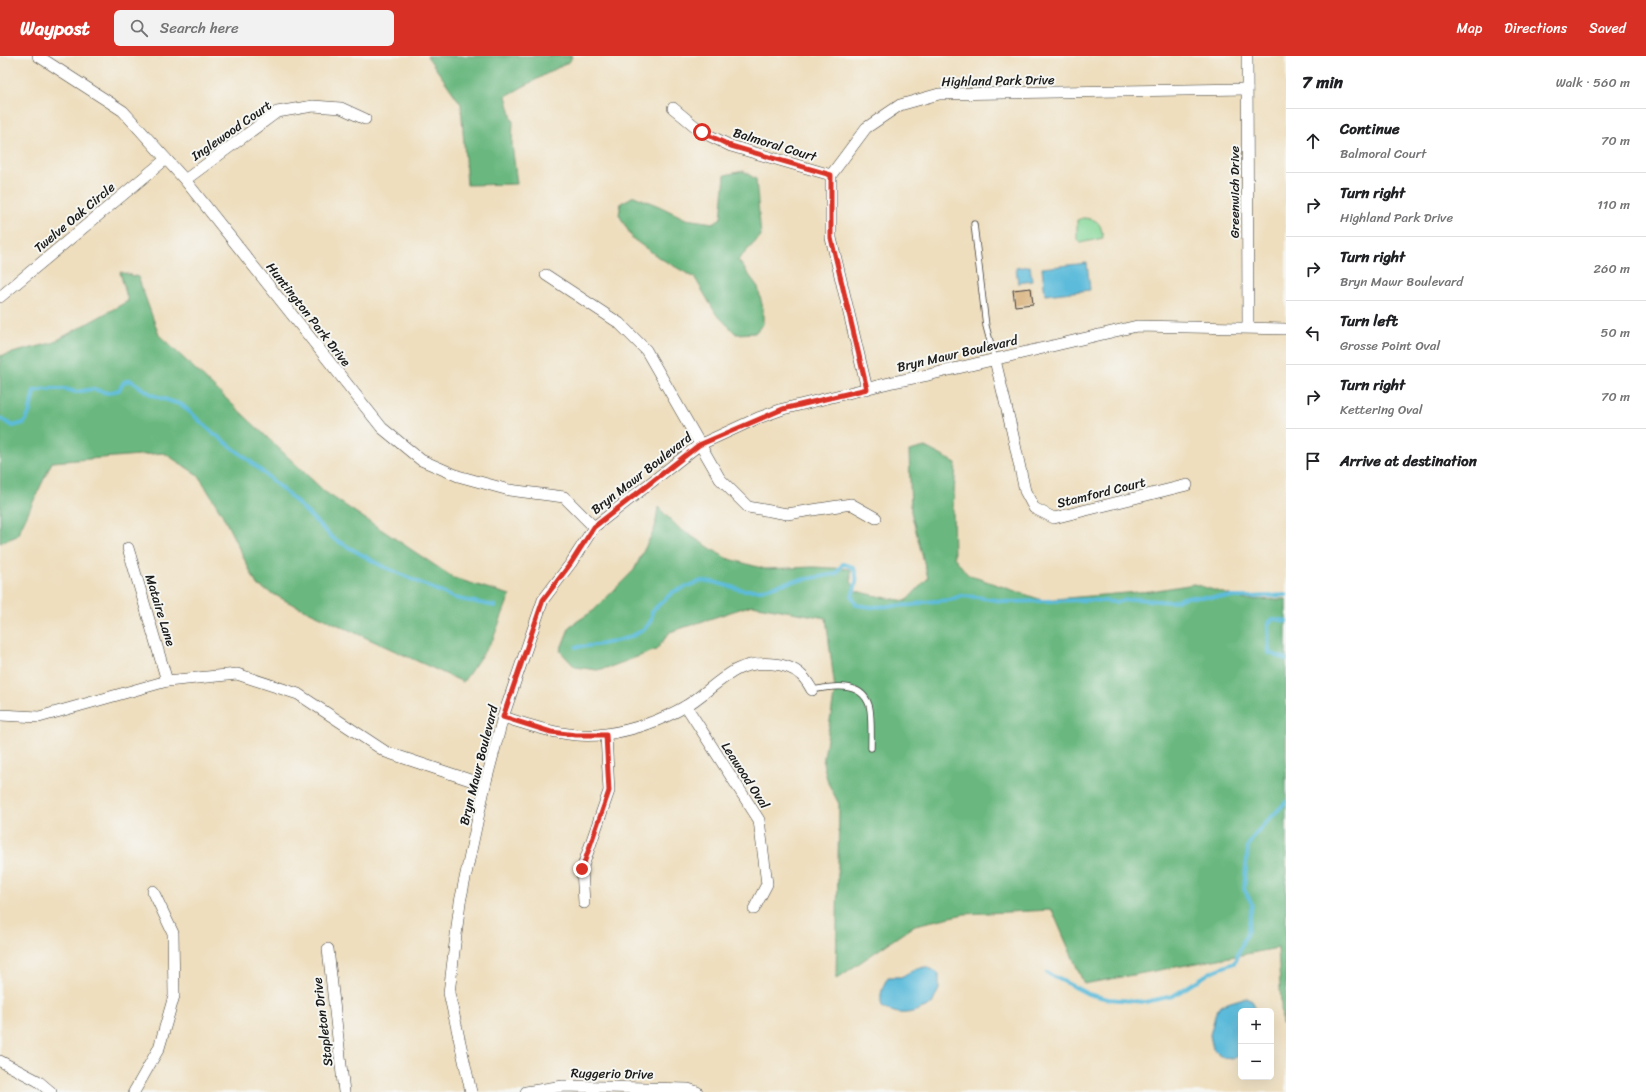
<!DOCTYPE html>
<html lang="en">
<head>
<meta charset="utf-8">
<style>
	:root { --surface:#fff; --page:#f2f2f2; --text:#202124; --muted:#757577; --line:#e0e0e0; --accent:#d93025 }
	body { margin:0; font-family:Sriracha,sans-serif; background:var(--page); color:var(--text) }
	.controls { position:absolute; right:12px; bottom:12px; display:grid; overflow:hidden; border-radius:6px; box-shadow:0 4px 16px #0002 }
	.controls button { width:36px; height:36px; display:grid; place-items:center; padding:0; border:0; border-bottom:1px solid var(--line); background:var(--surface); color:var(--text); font:20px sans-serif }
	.stop { position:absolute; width:12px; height:12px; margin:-9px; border:3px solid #d93025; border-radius:50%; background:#fff }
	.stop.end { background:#d93025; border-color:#fff; box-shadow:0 1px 4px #0008 }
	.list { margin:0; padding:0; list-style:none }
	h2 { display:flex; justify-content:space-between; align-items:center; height:52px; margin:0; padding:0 16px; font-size:17px }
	h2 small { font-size:13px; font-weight:400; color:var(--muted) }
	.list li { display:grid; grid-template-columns:26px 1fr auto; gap:12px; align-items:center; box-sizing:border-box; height:64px; padding:0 16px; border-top:1px solid var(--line) }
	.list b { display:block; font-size:15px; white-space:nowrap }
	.list p { margin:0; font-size:13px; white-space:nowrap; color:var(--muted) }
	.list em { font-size:13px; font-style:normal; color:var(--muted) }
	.icon { flex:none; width:22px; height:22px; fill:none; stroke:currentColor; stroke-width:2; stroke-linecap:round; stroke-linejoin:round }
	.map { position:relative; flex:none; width:1286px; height:1036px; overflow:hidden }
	header { display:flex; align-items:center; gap:24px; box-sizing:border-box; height:56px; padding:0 20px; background:var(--accent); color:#fff }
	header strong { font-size:19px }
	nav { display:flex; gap:22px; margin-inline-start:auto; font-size:14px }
	.search { width:280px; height:36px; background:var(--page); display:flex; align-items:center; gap:10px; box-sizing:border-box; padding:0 14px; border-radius:6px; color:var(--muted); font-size:15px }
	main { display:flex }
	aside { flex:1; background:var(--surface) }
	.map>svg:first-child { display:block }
	.green { fill:#84d798; stroke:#507a5a }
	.forest { fill:#6bb880; stroke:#446a4e }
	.water { fill:#5cbbda; stroke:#3c6c7b }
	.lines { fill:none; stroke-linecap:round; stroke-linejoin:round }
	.stream { stroke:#5cbbda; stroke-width:4 }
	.building { fill:#d7ad74 }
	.lane-casing { stroke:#3c3934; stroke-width:7 }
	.street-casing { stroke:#3c3934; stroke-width:12 }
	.lane { stroke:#fff; stroke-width:5.5 }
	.street { stroke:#fff; stroke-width:11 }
	.route { stroke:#d93025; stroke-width:5 }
	.labels { text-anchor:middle; stroke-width:4; stroke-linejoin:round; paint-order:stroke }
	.street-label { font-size:13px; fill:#1c1c1c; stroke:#f6f6f2 }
</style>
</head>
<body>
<header>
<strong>Waypost</strong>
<div class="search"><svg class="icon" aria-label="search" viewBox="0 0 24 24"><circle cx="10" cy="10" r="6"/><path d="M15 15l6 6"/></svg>Search here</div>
<nav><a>Map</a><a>Directions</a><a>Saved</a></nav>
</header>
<main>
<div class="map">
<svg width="1286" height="1036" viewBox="0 0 1286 1036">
	<rect width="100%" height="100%" fill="#f6f6f2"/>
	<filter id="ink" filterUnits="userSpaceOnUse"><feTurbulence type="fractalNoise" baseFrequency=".025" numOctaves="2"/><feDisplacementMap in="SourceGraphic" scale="8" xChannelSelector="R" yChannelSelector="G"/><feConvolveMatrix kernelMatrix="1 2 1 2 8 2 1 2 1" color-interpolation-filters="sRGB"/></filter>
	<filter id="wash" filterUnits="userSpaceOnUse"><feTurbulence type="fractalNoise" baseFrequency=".012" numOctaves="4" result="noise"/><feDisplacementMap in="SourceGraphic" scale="16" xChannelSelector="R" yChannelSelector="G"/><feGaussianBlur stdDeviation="0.9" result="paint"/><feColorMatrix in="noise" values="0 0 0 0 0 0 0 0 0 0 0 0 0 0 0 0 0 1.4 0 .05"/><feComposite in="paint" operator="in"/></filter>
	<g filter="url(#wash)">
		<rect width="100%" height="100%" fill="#eedebe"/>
		<path class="green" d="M1083,162C1099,163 1101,168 1103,182L1080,187L1077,183V164Z"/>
		<g class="forest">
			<path d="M427,0H572L570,5L506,40L513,66L512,88L517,128L467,129L461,48Z"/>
			<path d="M743,115L756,123L761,180L738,204L758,231L763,253V268L755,277L736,278L716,258L695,222L658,201L633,183L619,159L621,147L634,140L659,150L686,163L713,167L721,162L725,119Z"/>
			<path d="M120,216L138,221L159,279L325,436L454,522L510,539L493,583L463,626L288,546L257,529L222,458L198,419L164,397L52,406L17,480L0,487V300L52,287L128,245Z"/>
			<path d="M925,391L956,407L953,453L954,501L968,519L1042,544L1151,535L1194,528L1246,544L1286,543V968H1282L1278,892L1084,928L1052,854L964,858L915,869L836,923L839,748L828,727L823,707L835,634L826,562L752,549L670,576L656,594L610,611L597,614L575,611L560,595L570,570L593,555L634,514L655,472L658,451L680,473L726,502L765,513L813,511L851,513V525L856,535L882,541L906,545L928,522L911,456L909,395Z"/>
		</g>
		<g class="water">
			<path d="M1087,207L1090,234L1045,239L1042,212Z"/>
			<path d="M1030,210L1032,225L1018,227L1016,212Z"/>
			<path d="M927,911L939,918V933L932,948C912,957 903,962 882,951C879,939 882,931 888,921H901L917,912Z"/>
			<path d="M1247,941L1253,946L1256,955H1241V999L1232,1003L1223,1002L1213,993L1210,979L1216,956L1221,949Z"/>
		</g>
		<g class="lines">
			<g class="stream">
				<path d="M0,362L13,370L24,367L29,358L34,335L47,333H65L76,336L93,333L108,337L119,334L124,326L130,324L152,339L182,349L213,377L250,405L291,441L334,483L380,509L454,542L495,550"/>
				<path d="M1286,565L1274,563L1268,567L1269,597L1286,603"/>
				<path d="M576,591C594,590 644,584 651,564C652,562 652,558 652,555L673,536L701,525L713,526L743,534H761L789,526L836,518L843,508L853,511C859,521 856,529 852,540L856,549L871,551L913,549L924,546L950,544L961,540L977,541L1007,546L1087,544L1115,546L1134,543L1170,546L1187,541H1250L1286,539"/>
				<path d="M1047,917L1088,938L1108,943L1145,946L1173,940L1211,916L1234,907L1248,874L1252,848L1244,833L1248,790L1255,778L1286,746"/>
			</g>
		</g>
		<g id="blocks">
			<path class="building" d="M1031,232L1033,248L1015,250L1013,234Z"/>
		</g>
	</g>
	<g filter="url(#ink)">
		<use href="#blocks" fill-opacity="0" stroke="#3c3934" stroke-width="1"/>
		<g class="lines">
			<defs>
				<g id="lane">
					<path d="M974,168L986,270L995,304"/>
					<path d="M812,634C832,630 861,625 869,649C872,658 871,682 871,692"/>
				</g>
				<g id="street">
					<path d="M38,0L123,55L185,124L382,372L421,404L458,420L509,434L564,441L594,471"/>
					<path d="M1247,0L1248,271"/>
					<path d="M673,52L702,76L731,90L831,119"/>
					<path d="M185,124L277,56L313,50L341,52L365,63"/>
					<path d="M546,219L619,267L646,294L720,423L748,451L787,458L851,448L876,462"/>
					<path d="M0,241L166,103"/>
					<path d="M995,304L1012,375L1025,435L1034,452L1054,462L1187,429"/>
					<path d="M867,333L831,182V119L866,72L900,49L939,38L1247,33"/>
					<path d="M128,492L167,625"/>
					<path d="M686,650L759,764L767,828L754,853"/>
					<path d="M0,659L39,661L167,625L237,618L298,638L386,696L485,729"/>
					<path d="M503,661C536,671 571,684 606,678C634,674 662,664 686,650C703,640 721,621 738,613C755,605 787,605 801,619C806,623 809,629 812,634"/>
					<path d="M584,847L582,813L609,735L606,679"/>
					<path d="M328,893L344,1036"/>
					<path d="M0,1005L38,1025L51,1036"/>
					<path d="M134,1036L159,992L174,940L173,877L153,835"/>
					<path d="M471,1036L449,937L460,846L485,729L503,661L543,544L571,507L594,471L699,389L758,362L783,353L893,326L928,319L1137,270L1286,273"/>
					<path d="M526,1036L563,1030L688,1033L697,1036"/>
				</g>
			</defs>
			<use href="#lane" class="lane-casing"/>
			<use href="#street" class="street-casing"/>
			<use href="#lane" class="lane"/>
			<use href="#street" class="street"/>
		</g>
	</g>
	<g class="lines" filter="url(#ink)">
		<path class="route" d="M582,813L609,735L606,679H576L551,676L503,661L543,544L571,507L594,471L699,389L783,353L867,333L831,182V119L731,90L702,76"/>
	</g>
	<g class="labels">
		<g class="street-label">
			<text transform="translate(998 24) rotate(-1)" y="5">Highland Park Drive</text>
			<text transform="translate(231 74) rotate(-35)" y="5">Inglewood Court</text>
			<text transform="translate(775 88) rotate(17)" y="5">Balmoral Court</text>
			<text transform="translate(1234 136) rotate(-90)" y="5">Greenwich Drive</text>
			<text transform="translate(74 161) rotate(-40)" y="5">Twelve Oak Circle</text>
			<text transform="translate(309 258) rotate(52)" y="5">Huntington Park Drive</text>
			<text transform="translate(957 297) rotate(-13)" y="5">Bryn Mawr Boulevard</text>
			<text transform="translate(641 417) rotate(-38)" y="5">Bryn Mawr Boulevard</text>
			<text transform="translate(1101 436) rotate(-14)" y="5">Stamford Court</text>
			<text transform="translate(161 554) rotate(73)" y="5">Mataire Lane</text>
			<text transform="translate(478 709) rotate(-76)" y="5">Bryn Mawr Boulevard</text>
			<text transform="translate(746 719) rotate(57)" y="5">Leawood Oval</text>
			<text transform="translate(322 966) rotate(-97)" y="5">Stapleton Drive</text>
			<text transform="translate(612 1017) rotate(1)" y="5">Ruggerio Drive</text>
		</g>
	</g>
</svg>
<div class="controls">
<button>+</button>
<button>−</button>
</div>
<div class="stop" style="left:702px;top:76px"></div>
<div class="stop end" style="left:582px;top:813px"></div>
</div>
<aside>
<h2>7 min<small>Walk · 560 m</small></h2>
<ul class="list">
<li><svg class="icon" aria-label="ahead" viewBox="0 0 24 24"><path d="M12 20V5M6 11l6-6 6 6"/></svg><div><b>Continue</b><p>Balmoral Court</p></div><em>70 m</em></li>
<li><svg class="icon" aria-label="right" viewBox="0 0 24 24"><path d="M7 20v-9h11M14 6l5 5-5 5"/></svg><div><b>Turn right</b><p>Highland Park Drive</p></div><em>110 m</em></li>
<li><svg class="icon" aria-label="right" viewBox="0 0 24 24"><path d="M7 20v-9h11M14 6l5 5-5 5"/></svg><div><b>Turn right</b><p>Bryn Mawr Boulevard</p></div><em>260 m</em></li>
<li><svg class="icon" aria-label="left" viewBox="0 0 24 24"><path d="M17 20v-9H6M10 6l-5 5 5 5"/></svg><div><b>Turn left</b><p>Grosse Point Oval</p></div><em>50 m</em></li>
<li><svg class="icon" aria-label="right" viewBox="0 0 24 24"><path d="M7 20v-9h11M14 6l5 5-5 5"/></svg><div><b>Turn right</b><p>Kettering Oval</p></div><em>70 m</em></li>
<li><svg class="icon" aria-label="arrive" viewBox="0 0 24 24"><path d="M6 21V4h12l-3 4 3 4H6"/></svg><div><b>Arrive at destination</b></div></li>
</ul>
</aside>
</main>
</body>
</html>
